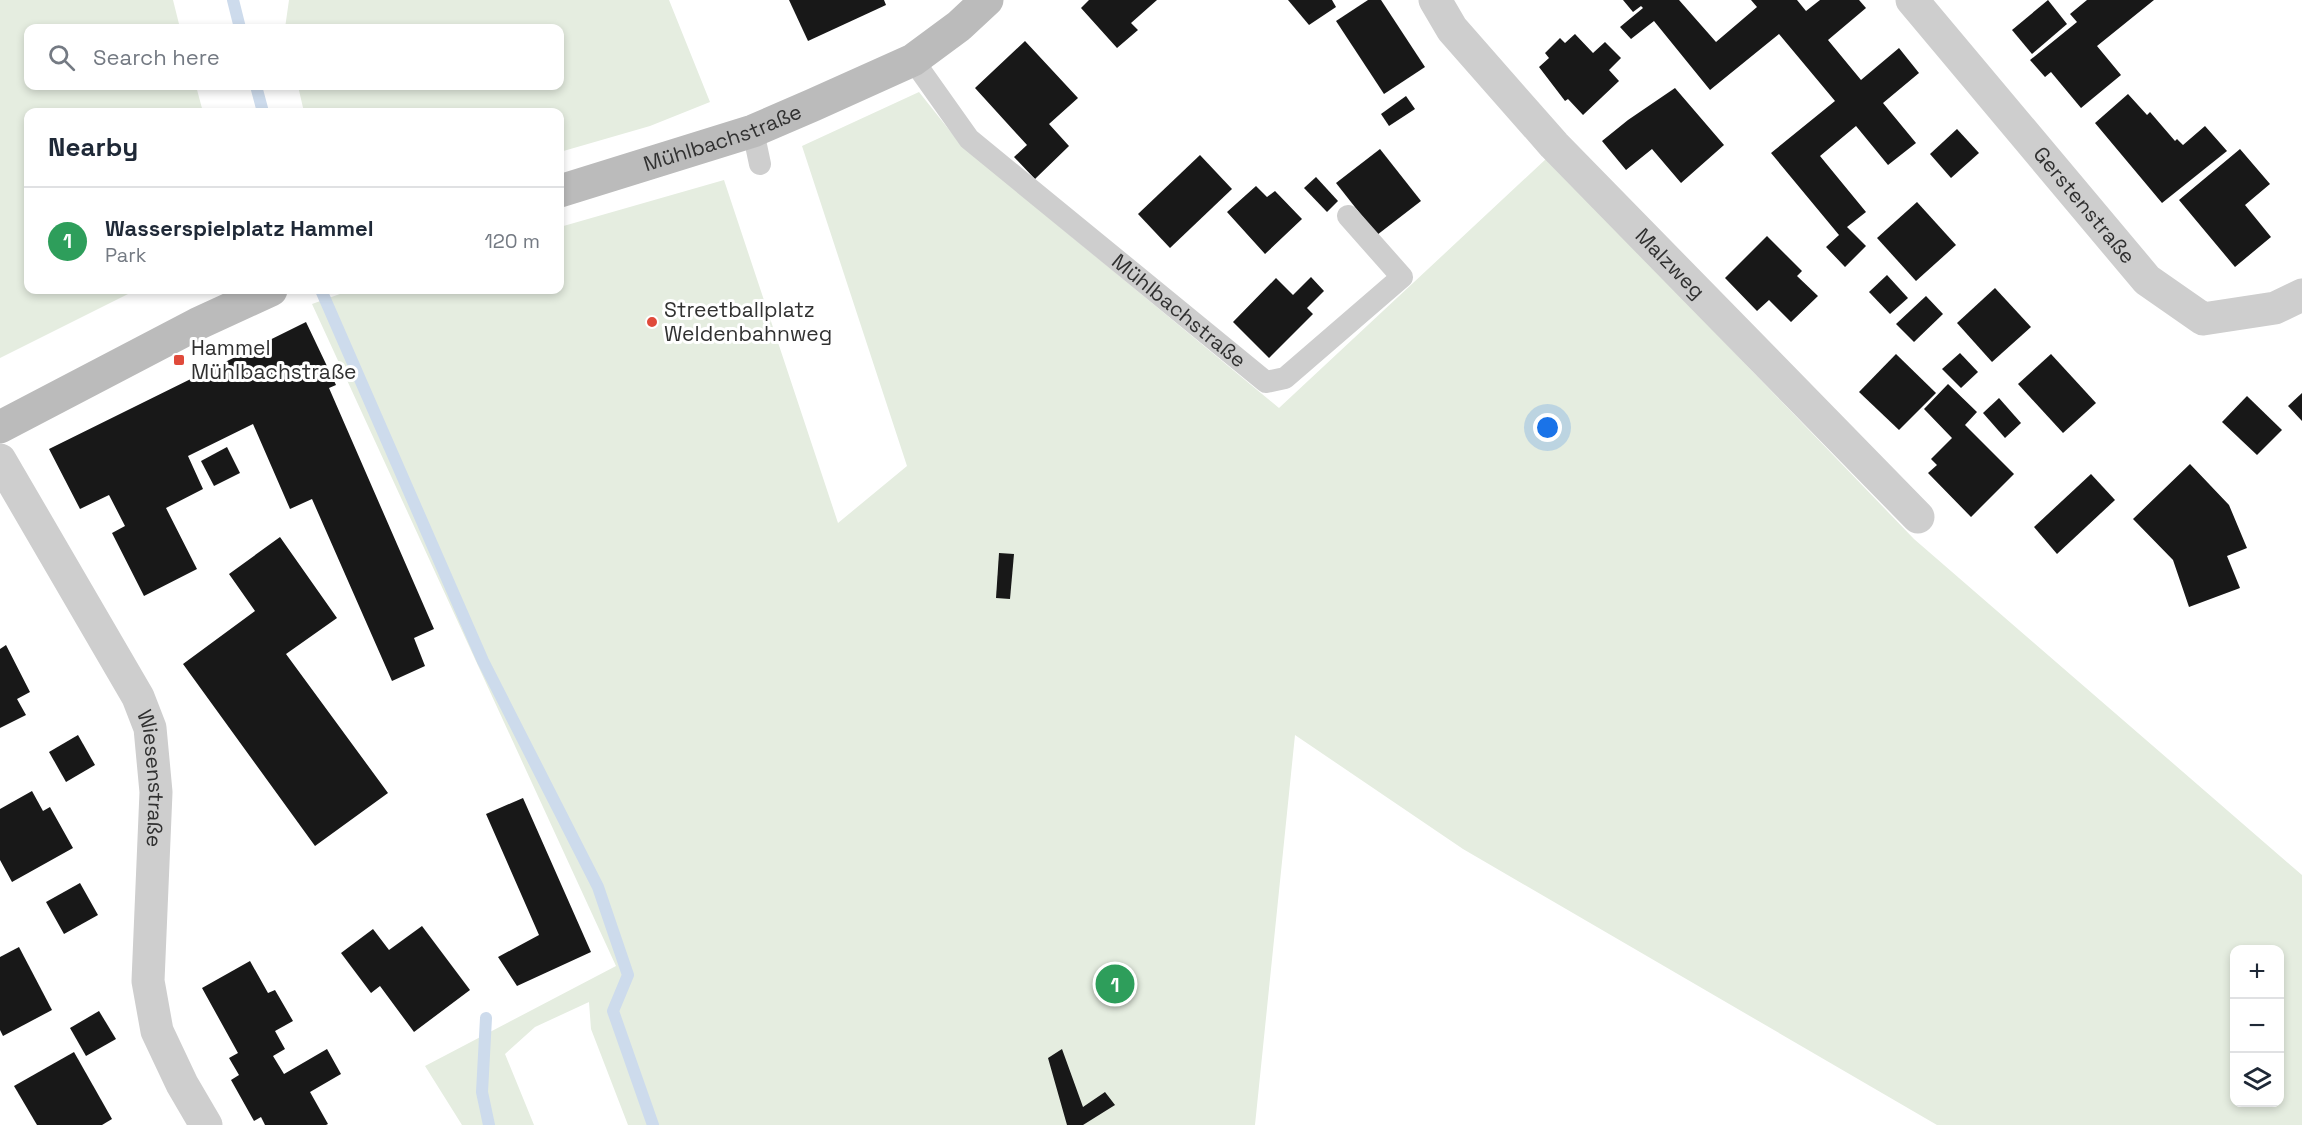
<!DOCTYPE html>
<html lang="en">
<head>
<meta charset="utf-8">
<style>
	:root { --surface:#fff; --page:#f6f6f7; --text:#1f2937; --muted:#747a83; --line:#e0e1e3; --accent:#2563eb }
	body { margin:0; font-family:"Space Grotesk",sans-serif; background:var(--page); color:var(--text) }
	.controls { position:absolute; right:18px; bottom:18px; display:grid; overflow:hidden; border-radius:12px; box-shadow:0 3px 9px #0003 }
	.controls button { width:54px; height:54px; display:grid; place-items:center; padding:0; border:0; border-bottom:2px solid var(--line); background:var(--surface); color:var(--text); font:30px sans-serif }
	.you { position:absolute; left:1548px; top:428px; width:21px; height:21px; margin:-15px; border:4px solid #fff; border-radius:50%; background:#1a73e8; box-shadow:0 0 0 9px #1a73e833 }
	.badge { display:grid; place-items:center; width:39px; height:39px; border-radius:50%; background:var(--accent); color:#fff; font-size:20px; font-weight:700 }
	.pin { position:absolute; translate:-50% -50%; border:3px solid #fff; box-shadow:0 2px 6px #0006 }
	.list { margin:0; padding:0; list-style:none }
	h2 { display:flex; justify-content:space-between; align-items:center; height:78px; margin:0; padding:0 24px; font-size:26px }
	h2 small { font-size:20px; font-weight:400; color:var(--muted) }
	.list li { display:grid; grid-template-columns:39px 1fr auto; gap:18px; align-items:center; box-sizing:border-box; height:108px; padding:0 24px; border-top:2px solid var(--line) }
	.list b { display:block; font-size:22px; white-space:nowrap }
	.list p { margin:0; font-size:20px; white-space:nowrap; color:var(--muted) }
	.list em { font-size:20px; font-style:normal; color:var(--muted) }
	.icon { flex:none; width:33px; height:33px; fill:none; stroke:currentColor; stroke-width:2; stroke-linecap:round; stroke-linejoin:round }
	.map { position:relative; flex:none; width:2302px; height:1125px; overflow:hidden }
	.search { position:absolute; background:var(--surface); box-shadow:0 3px 9px #0003; left:24px; top:24px; width:540px; height:66px; display:flex; align-items:center; gap:15px; box-sizing:border-box; padding:0 21px; border-radius:12px; color:var(--muted); font-size:22px }
	.panel { position:absolute; background:var(--surface); box-shadow:0 3px 9px #0003; left:24px; top:108px; width:540px; height:186px; border-radius:12px }
	.map>svg:first-child { display:block }
	.green { fill:#e5ede0; fill-rule:evenodd }
	.lines { fill:none; stroke-linecap:round; stroke-linejoin:round }
	.stream { stroke:#cddbec; stroke-width:12 }
	.building { fill:#181818 }
	.lane { stroke:#cecece; stroke-width:22 }
	.street { stroke:#cecece; stroke-width:33 }
	.secondary { stroke:#bbb; stroke-width:33 }
	.poi-dot { fill:#e04a3b; stroke:#fff; stroke-width:2 }
	.labels { text-anchor:middle; stroke-width:6; stroke-linejoin:round; paint-order:stroke }
	.street-label { font-size:21px; fill:#313131; stroke:#fff }
	.poi-label { font-size:21px; fill:#313131; stroke:#fff; text-anchor:start }
</style>
</head>
<body>
<div class="map">
<svg width="2302" height="1125" viewBox="0 0 2302 1125">
	<rect width="100%" height="100%" fill="#fff"/>
	<g class="green">
		<path d="M0,0H173L180,28H28V86H196L203,112H28V290H136L0,358Z"/>
		<path d="M289,0H669L710,102L650,126L560,152V112H304L298,86H560V28H285Z"/>
		<path d="M919,92L962,146L1279,408L1547,158L1914,539L2302,875V1125H1937L1463,849L1295,735L1255,1125H628L591,1029L589,1002L535,1027L505,1054L534,1125H462L425,1066L616,966L312,304L351,290H560V227L724,180L838,523L907,466L802,146ZM2234,950H2280V1102H2234Z"/>
	</g>
	<g class="lines">
		<g class="stream">
			<path d="M233,0L240,28"/>
			<path d="M256,86L263,112"/>
			<path d="M321,290L483,661L598,887L628,975L613,1011L653,1125"/>
			<path d="M486,1018L482,1092L489,1125"/>
		</g>
	</g>
	<g class="building">
		<path d="M789,0H884L886,5L808,41Z"/>
		<path d="M1089,0H1157L1131,23L1138,30L1117,48L1081,8Z"/>
		<path d="M1288,0H1332L1336,7L1309,25Z"/>
		<path d="M1368,0H1381L1425,67L1384,94L1336,21Z"/>
		<path d="M1623,0H1679L1716,42L1757,7L1751,0H1797L1806,11L1820,0H1859L1866,8L1828,40L1861,80L1899,48L1919,73L1883,103L1916,143L1888,165L1856,126L1820,156L1866,212L1847,227L1866,246L1845,267L1826,247L1839,235L1771,153L1835,101L1779,34L1710,90L1654,21L1631,39L1620,27L1643,8L1641,6L1633,12Z"/>
		<path d="M2048,0L2067,24L2032,54L2012,30Z"/>
		<path d="M2087,0H2154L2097,46L2121,75L2081,108L2051,72L2045,77L2030,60L2077,22L2070,14Z"/>
		<path d="M1575,34L1593,53L1605,42L1621,58L1609,70L1619,81L1583,115L1568,99L1565,101L1539,67L1549,58L1545,53L1560,38L1565,43Z"/>
		<path d="M1025,41L1078,98L1049,124L1069,146L1035,179L1014,157L1027,145L975,88Z"/>
		<path d="M1675,88L1724,145L1681,183L1652,149L1626,170L1602,141L1628,120Z"/>
		<path d="M2128,94L2147,115L2150,112L2175,141L2177,139L2183,145L2205,126L2227,151L2162,203L2095,123Z"/>
		<path d="M1406,96L1415,109L1389,126L1381,114Z"/>
		<path d="M1957,129L1979,153L1951,178L1930,154Z"/>
		<path d="M1380,149L1421,201L1377,235L1336,183Z"/>
		<path d="M2240,149L2270,184L2245,205L2271,237L2235,267L2179,200Z"/>
		<path d="M1200,155L1232,189L1170,248L1138,214Z"/>
		<path d="M1316,177L1338,201L1327,212L1304,188Z"/>
		<path d="M1256,186L1267,197L1275,191L1302,219L1265,254L1227,212Z"/>
		<path d="M1917,202L1956,245L1916,281L1877,238Z"/>
		<path d="M1767,236L1802,271L1797,276L1818,296L1791,322L1769,300L1757,311L1725,278Z"/>
		<path d="M1887,275L1908,298L1890,314L1869,292Z"/>
		<path d="M1311,277L1324,291L1307,308L1313,314L1269,358L1233,322L1276,278L1293,295Z"/>
		<path d="M1995,288L2031,327L1992,362L1957,323Z"/>
		<path d="M1926,296L1943,314L1914,342L1896,324Z"/>
		<path d="M306,322L336,385L329,388L434,629L414,638L425,666L392,681L312,499L290,509L253,424L188,456L203,489L166,508L197,569L144,596L112,533L125,526L109,495L80,509L49,449Z"/>
		<path d="M1960,353L1978,372L1961,388L1942,369Z"/>
		<path d="M1896,354L1936,393L1899,430L1859,392Z"/>
		<path d="M2051,354L2096,403L2063,433L2018,384Z"/>
		<path d="M1948,384L1977,412L1965,425L2014,474L1971,517L1928,473L1937,465L1931,459L1952,438L1924,409Z"/>
		<path d="M2302,393V421L2288,406Z"/>
		<path d="M2247,396L2282,430L2257,455L2222,422Z"/>
		<path d="M1999,398L2021,423L2005,438L1983,413Z"/>
		<path d="M227,447L240,473L214,486L201,461Z"/>
		<path d="M2190,464L2229,505L2247,548L2227,556L2240,588L2189,607L2173,560L2133,519Z"/>
		<path d="M2091,474L2115,500L2057,554L2034,527Z"/>
		<path d="M280,537L337,618L286,654L388,793L315,846L183,664L255,611L229,574Z"/>
		<path d="M999,553L1014,554L1010,599L996,598Z"/>
		<path d="M6,645L30,692L17,699L26,715L0,728V649Z"/>
		<path d="M78,735L95,765L66,782L49,752Z"/>
		<path d="M32,791L43,811L50,807L73,848L12,882L0,860V809Z"/>
		<path d="M523,798L591,952L517,986L498,957L539,935L486,814Z"/>
		<path d="M80,883L98,915L64,934L46,902Z"/>
		<path d="M422,926L470,990L414,1032L380,986L371,993L341,953L373,929L389,950Z"/>
		<path d="M19,947L52,1010L3,1036L0,1030V957Z"/>
		<path d="M250,961L268,993L275,990L293,1021L275,1031L285,1049L273,1056L284,1074L327,1049L341,1074L310,1092L328,1124L326,1125H265L261,1117L254,1121L231,1080L239,1075L229,1058L238,1053L202,988Z"/>
		<path d="M99,1011L116,1039L86,1056L70,1028Z"/>
		<path d="M1062,1049L1083,1107L1105,1092L1115,1105L1083,1125H1067L1048,1058Z"/>
		<path d="M74,1052L112,1119L102,1125H37L14,1086Z"/>
	</g>
	<g class="lines">
		<g class="lane">
			<path id="s1" d="M913,60L969,139L1266,382L1285,378L1402,277L1348,216"/>
			<path d="M753,131L760,164"/>
		</g>
		<g class="street">
			<path id="s2" d="M1435,0L1452,29L1554,145L1918,517"/>
			<path id="s3" d="M1912,0L2147,280L2203,319L2275,308L2302,295"/>
			<path id="s4" d="M0,460L138,697L150,728L156,792L148,981L157,1031L182,1084L206,1125"/>
		</g>
		<g class="secondary">
			<path id="s5" d="M560,191L753,131L813,105L913,60L959,26L987,0"/>
			<path d="M0,427L197,324L271,290"/>
		</g>
	</g>
	<g class="poi-dot">
		<circle cx="652" cy="322" r="6"/>
		<rect x="173" y="354" width="12" height="12" rx="3"/>
	</g>
	<g class="labels">
		<g class="street-label">
			<text dy="7" stroke="none"><textPath href="#s5" startOffset="171">Mühlbachstraße</textPath></text>
			<text dy="7" stroke="none"><textPath href="#s3" startOffset="268">Gerstenstraße</textPath></text>
			<text dy="7" stroke="none"><textPath href="#s2" startOffset="354">Malzweg</textPath></text>
			<text dy="7" stroke="none"><textPath href="#s1" startOffset="368">Mühlbachstraße</textPath></text>
			<text dy="7" stroke="none"><textPath href="#s4" startOffset="358">Wiesenstraße</textPath></text>
		</g>
		<g class="poi-label">
			<text x="664" y="317">Streetballplatz<tspan x="664" dy="24">Weldenbahnweg</tspan></text>
			<text x="191" y="355">Hammel<tspan x="191" dy="24">Mühlbachstraße</tspan></text>
		</g>
	</g>
</svg>
<div class="controls">
<button>+</button>
<button>−</button>
<button><svg class="icon" aria-label="layers" viewBox="0 0 24 24"><path d="M12 4l9 5-9 5-9-5zM3 14l9 5 9-5"/></svg></button>
</div>
<div class="you"></div>
<div class="pin badge" style="left:1115px;top:984px;background:#2e9e5b">1</div>
<div class="search"><svg class="icon" aria-label="search" viewBox="0 0 24 24"><circle cx="10" cy="10" r="6"/><path d="M15 15l6 6"/></svg>Search here</div>
<section class="panel">
<h2>Nearby<small></small></h2>
<ul class="list">
<li><span class="badge" style="background:#2e9e5b">1</span><div><b>Wasserspielplatz Hammel</b><p>Park</p></div><em>120 m</em></li>
</ul>
</section>
</div>
</body>
</html>
